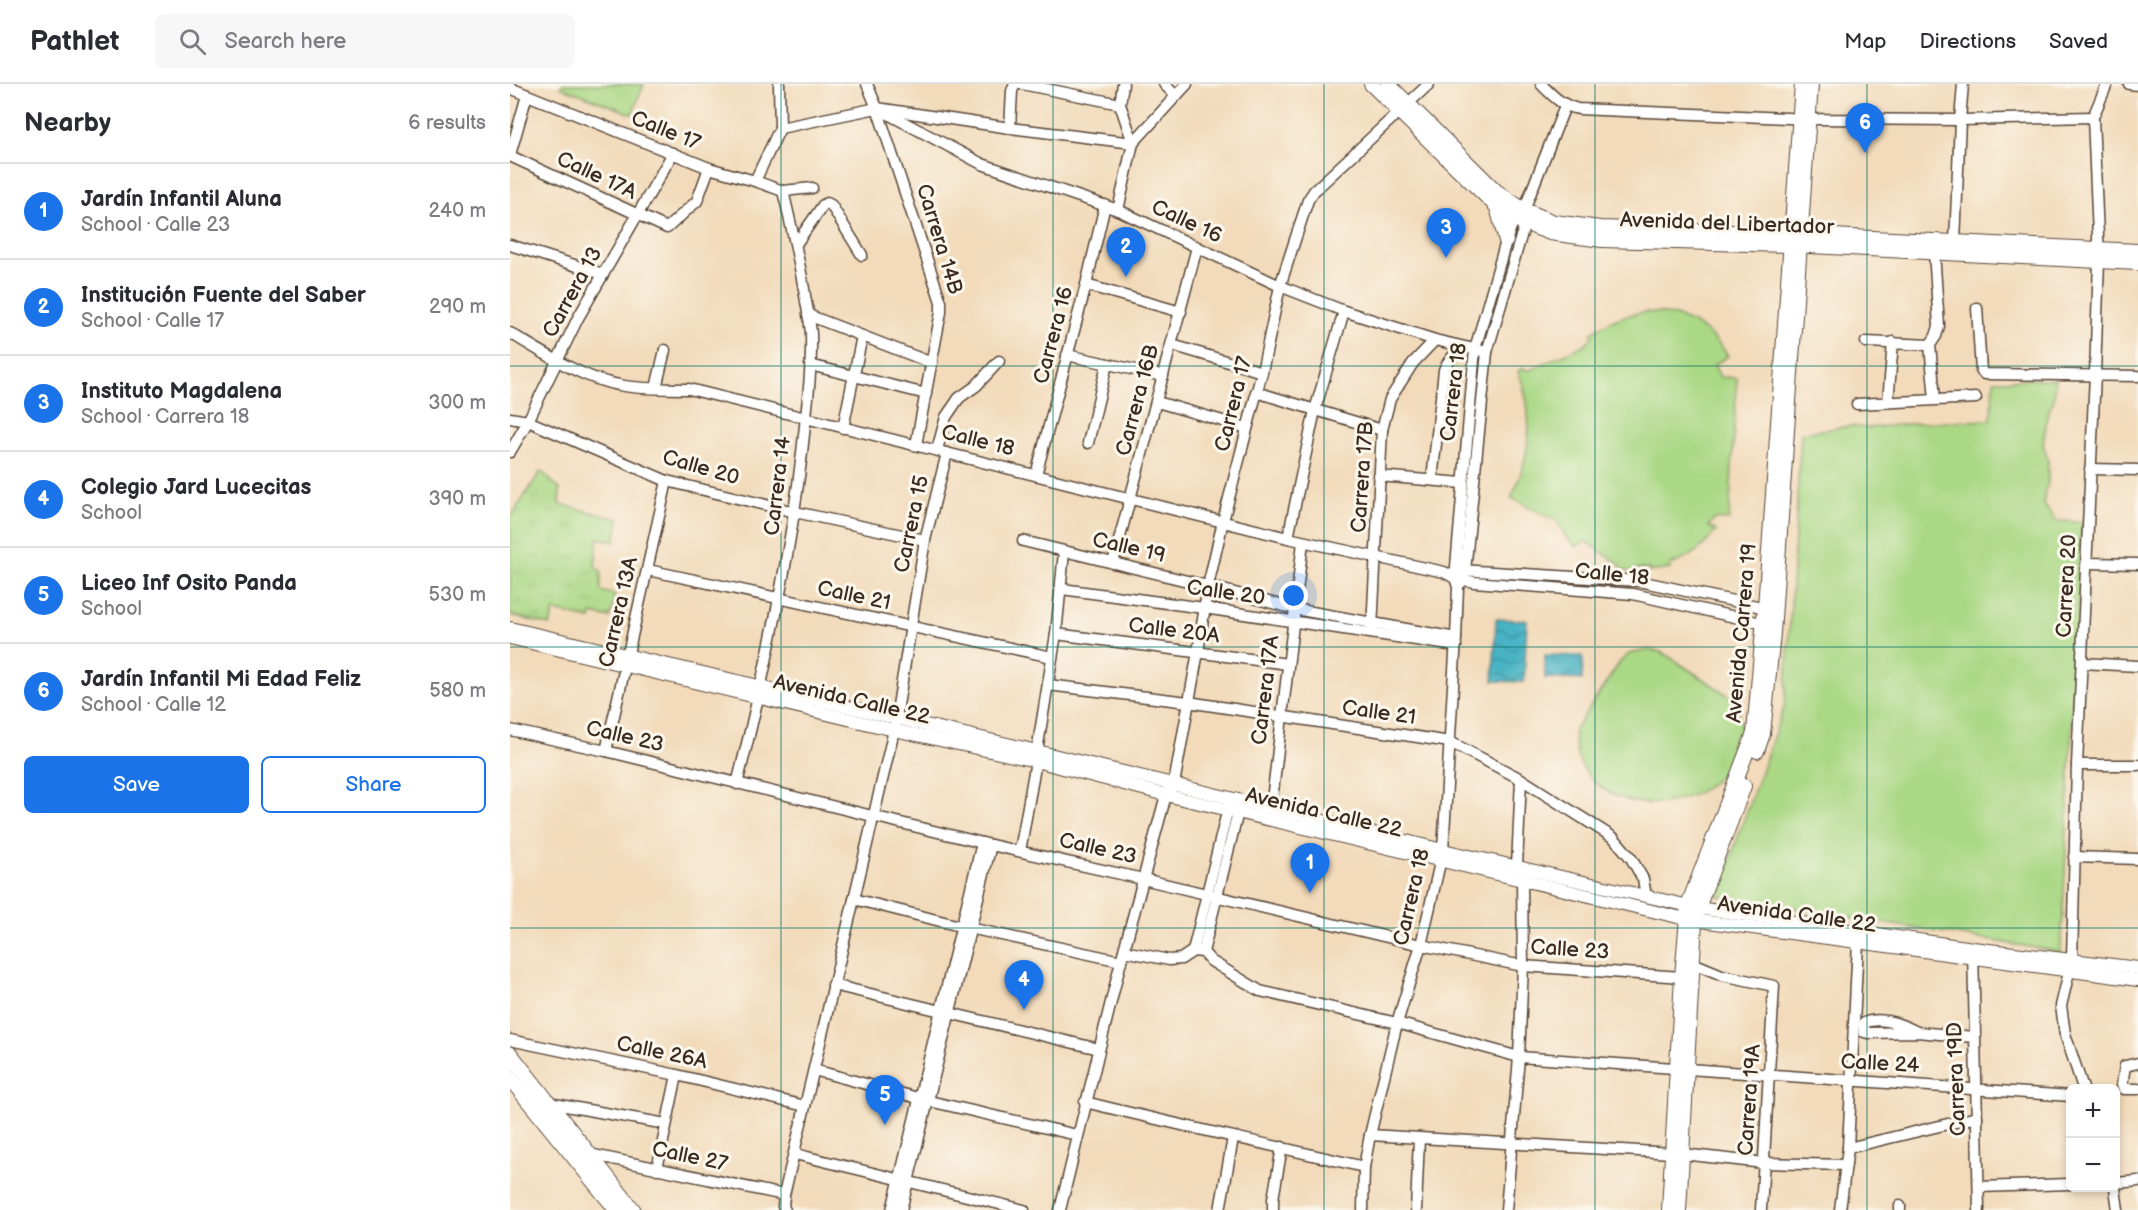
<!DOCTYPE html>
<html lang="en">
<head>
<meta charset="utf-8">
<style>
	:root { --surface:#fff; --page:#f7f7f7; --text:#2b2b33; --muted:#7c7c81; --line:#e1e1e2; --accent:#1a73e8 }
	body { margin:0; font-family:"Balsamiq Sans",sans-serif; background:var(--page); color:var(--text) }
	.controls { position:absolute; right:18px; bottom:18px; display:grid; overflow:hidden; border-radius:9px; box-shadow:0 3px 9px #0003 }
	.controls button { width:54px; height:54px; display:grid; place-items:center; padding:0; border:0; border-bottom:2px solid var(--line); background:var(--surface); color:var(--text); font:30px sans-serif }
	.you { position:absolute; left:784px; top:512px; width:21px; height:21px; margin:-15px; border:4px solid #fff; border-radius:50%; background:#1a73e8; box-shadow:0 0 0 9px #1a73e833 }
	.badge { display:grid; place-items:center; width:39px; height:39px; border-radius:50%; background:var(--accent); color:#fff; font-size:20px; font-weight:700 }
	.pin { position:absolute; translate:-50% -50px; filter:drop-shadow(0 2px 3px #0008) }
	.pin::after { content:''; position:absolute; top:32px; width:21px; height:18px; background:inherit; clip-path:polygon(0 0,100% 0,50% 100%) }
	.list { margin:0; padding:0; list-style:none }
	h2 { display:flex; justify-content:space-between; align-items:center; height:78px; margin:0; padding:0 24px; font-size:26px }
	h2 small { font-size:20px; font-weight:400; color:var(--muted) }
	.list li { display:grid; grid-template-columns:39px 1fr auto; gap:18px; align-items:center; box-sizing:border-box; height:96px; padding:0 24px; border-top:2px solid var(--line) }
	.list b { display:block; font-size:22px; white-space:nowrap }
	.list p { margin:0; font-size:20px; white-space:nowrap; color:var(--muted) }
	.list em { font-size:20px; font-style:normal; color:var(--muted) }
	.actions { display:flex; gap:12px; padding:18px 24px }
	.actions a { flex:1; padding:14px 0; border:2px solid var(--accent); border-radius:9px; text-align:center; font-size:21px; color:var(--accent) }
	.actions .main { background:var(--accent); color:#fff }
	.icon { flex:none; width:33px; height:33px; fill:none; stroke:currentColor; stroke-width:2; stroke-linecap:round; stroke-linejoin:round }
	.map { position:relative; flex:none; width:1628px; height:1126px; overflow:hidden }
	header { display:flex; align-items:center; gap:36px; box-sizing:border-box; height:84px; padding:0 30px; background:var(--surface); border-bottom:2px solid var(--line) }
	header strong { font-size:28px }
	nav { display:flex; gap:33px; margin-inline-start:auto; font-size:21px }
	.search { width:420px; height:54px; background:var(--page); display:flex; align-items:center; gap:15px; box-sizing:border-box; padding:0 21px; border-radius:9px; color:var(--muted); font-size:22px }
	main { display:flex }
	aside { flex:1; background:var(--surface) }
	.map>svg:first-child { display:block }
	.grass { fill:url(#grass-tufts); stroke:#728152; stroke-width:1.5 }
	.pitch { fill:#aad885; stroke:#728152; stroke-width:1.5 }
	.water { fill:url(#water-waves); stroke:#416e71; stroke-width:1.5 }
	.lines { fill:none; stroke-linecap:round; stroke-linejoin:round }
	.minor-casing { stroke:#564435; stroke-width:13 }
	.tertiary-casing { stroke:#564435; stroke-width:14 }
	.secondary-casing { stroke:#564435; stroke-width:16 }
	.primary-casing { stroke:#564435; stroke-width:17 }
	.minor { stroke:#fff; stroke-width:10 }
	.tertiary { stroke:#fff; stroke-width:12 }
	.secondary { stroke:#fff; stroke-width:14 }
	.primary { stroke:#fff; stroke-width:15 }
	.grid { fill:none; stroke:#0f766e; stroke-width:1.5; stroke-opacity:0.55 }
	.labels { text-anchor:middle; stroke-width:6; stroke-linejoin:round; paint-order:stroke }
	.street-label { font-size:21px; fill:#3b2a1e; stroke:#fbf7ec }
</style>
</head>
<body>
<header>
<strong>Pathlet</strong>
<div class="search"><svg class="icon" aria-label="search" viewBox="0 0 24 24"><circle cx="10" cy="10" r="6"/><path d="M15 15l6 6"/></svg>Search here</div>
<nav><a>Map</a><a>Directions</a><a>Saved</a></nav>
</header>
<main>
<aside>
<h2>Nearby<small>6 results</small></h2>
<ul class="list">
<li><span class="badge">1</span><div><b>Jardín Infantil Aluna</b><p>School · Calle 23</p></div><em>240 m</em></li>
<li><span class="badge">2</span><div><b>Institución Fuente del Saber</b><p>School · Calle 17</p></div><em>290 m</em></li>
<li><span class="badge">3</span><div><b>Instituto Magdalena</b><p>School · Carrera 18</p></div><em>300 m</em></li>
<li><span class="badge">4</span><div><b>Colegio Jard Lucecitas</b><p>School</p></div><em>390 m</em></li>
<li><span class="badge">5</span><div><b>Liceo Inf Osito Panda</b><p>School</p></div><em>530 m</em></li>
<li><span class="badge">6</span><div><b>Jardín Infantil Mi Edad Feliz</b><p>School · Calle 12</p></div><em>580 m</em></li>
</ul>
<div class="actions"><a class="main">Save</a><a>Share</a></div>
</aside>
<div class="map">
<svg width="1628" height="1126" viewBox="0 0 1628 1126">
	<defs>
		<pattern id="grass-tufts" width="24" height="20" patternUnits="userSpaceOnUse" patternTransform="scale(1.5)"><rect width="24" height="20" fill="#aad885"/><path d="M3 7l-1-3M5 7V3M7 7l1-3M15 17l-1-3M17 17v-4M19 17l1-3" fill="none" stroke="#93ba72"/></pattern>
		<pattern id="water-waves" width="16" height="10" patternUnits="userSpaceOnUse" patternTransform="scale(1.5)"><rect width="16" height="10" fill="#47b3c4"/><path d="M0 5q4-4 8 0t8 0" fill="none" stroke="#3c929f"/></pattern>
	</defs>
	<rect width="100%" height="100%" fill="#fbf7ec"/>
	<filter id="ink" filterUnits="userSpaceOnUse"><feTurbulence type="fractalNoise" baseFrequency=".0167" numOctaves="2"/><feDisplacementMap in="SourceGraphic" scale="12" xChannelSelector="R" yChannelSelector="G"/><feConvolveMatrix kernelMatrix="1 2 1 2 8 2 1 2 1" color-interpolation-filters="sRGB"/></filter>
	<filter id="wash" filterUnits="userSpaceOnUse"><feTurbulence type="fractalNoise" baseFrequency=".008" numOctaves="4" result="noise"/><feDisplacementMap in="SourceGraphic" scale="24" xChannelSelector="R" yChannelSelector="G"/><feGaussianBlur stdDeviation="1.35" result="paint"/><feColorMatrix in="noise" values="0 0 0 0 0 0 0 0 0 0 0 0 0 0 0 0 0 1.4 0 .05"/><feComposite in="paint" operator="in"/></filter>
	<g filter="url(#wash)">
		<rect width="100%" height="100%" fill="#f2daba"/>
		<path class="grass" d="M31,387L50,405L49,420L109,435L105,458L88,454L85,483L91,487V507L105,511L100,534L82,530L81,535L44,527L40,541L0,531V434Z"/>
		<g class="pitch">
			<path d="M52,0H134L122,30L51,3Z"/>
			<path d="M1137,228C1172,229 1199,242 1218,272L1204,281L1210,293L1227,294L1219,436L1205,435L1198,442L1206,447C1193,464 1180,474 1160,481V485L1139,488V485H1126L1125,488L1110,485L1111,481L1075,457L1066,463L1054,450L1047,437L1001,414C1021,374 1025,329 1008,287L1013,284L1018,287L1074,261L1083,252L1081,249C1099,237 1115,230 1137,228Z"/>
			<path d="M1545,295L1544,316L1538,327L1533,360L1538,376V398L1533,419L1546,437L1572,438L1551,868L1207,812L1275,620L1291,349L1341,342L1358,344L1409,339L1481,336L1484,296Z"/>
			<path d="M1138,566L1151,568L1158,572L1227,617C1228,629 1233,643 1230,654C1217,725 1109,744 1072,682C1065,671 1065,659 1064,647L1110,578L1119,570Z"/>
		</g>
		<g class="water">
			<path d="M986,535L1017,536L1014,598L983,597Z"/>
			<path d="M1035,571L1073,572L1072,596L1035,594Z"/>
		</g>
	</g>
	<g filter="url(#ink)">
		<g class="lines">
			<defs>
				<g id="minor">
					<path d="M357,0L367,24L431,218V228L406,361"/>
					<path d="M512,0L610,20"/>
					<path d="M654,0L666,12"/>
					<path d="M1031,0C1043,12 1051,21 1068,25L1299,35L1450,36L1583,33"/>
					<path d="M1619,0L1628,1"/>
					<path d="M0,4L199,84L245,97L273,107L302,104"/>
					<path d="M367,24L472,80L608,126L770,202L834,227L925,256L977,268"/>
					<path d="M270,44L367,24L500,44L623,59L677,0"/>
					<path d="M500,44L502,7L505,0H510"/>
					<path d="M0,71L17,11"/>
					<path d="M0,72L157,144L187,117L199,84"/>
					<path d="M245,97L270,44L269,0"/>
					<path d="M608,126L623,59L610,20L613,0"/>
					<path d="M1445,159L1450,36L1453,0"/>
					<path d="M286,160L313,121L317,119L321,121L352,171"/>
					<path d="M0,161L93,190"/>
					<path d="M1424,168L1429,242L1426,252L1420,261L1425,315"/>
					<path d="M576,201L671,228"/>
					<path d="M1467,224L1471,287L1474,290L1628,292"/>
					<path d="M298,231L422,279"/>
					<path d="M0,249C32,268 73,295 109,301C132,306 156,304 179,305L778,454L934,488L945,494L964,498L1123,510L1260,541"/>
					<path d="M1356,258L1420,261"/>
					<path d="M662,261L752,288"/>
					<path d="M557,271L653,292"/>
					<path d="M300,281L416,310"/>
					<path d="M146,304L155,266"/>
					<path d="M746,308L872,346"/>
					<path d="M647,318L737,344"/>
					<path d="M1378,318L1383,258"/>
					<path d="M1347,320L1466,314"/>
					<path d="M0,334L18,337L157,397L285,428L415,456"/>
					<path d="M333,344L352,252"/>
					<path d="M578,359L597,280"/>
					<path d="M427,366L436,333L449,314L466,302L489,277"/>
					<path d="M0,368L18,337L68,234L163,69"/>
					<path d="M1580,385L1628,386"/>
					<path d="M526,391L576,201L595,121"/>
					<path d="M869,392L952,399"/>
					<path d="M922,396L934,286C937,276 946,272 949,262"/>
					<path d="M778,454L805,326L834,227"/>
					<path d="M513,457L698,502L785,525L946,554"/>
					<path d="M603,479L687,163"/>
					<path d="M1577,479L1628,480"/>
					<path d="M138,486L542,573"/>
					<path d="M950,486L1129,497L1261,525"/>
					<path d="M951,499L954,495L956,477L977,268L1015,139L1014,126L1055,22"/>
					<path d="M552,505L694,524L946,562"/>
					<path d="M862,545L872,346L880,315L903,279L925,256"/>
					<path d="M546,550L778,580"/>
					<path d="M1572,579L1628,582"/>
					<path d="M538,601L678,618L940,658L1011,695L1104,754L1121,774L1133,795L1136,812"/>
					<path d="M0,646L96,667L481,761L633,795L911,861L1013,882L1172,893"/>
					<path d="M96,667L157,397"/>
					<path d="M527,667L546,550L554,468"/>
					<path d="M1567,681H1628"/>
					<path d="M227,700C255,590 279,481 292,369C296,330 302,290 301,250C300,235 296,220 294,205C288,172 281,140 273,107"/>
					<path d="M761,724L793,458"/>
					<path d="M510,767L526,677"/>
					<path d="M1564,773L1628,775"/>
					<path d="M1007,782L1011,695"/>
					<path d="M344,815L450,842L611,877"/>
					<path d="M1463,865L1469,1126"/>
					<path d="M614,867L659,876L671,875L683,867L693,868L701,877L750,907L887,939L1009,973L1560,1012"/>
					<path d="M683,867L719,720"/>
					<path d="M693,868L730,720"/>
					<path d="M1183,879L1212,891L1264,902L1251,1126"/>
					<path d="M323,901L589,965"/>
					<path d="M1407,948C1392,940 1371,932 1354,939V948L1358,949L1407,948L1464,953"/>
					<path d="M0,956L167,991L295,1022"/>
					<path d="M1628,979L1615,982L1612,1001L1614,1005H1628"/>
					<path d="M304,986L419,1017L567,1051"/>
					<path d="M1573,1004L1555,950L1551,922L1562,875L1567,681L1585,290L1589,177L1583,33L1597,0"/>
					<path d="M575,1018C668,1041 761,1061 854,1083"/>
					<path d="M39,1019L156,1040"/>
					<path d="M860,1051L1162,1069"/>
					<path d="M1338,1064L1467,1033"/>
					<path d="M79,1070L274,1111"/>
					<path d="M285,1070L514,1126"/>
					<path d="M1172,1070L1254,1079L1336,1081"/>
					<path d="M147,1085L167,991"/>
					<path d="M1606,1099L1628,1097"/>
					<path d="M1469,1103L1560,1100"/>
					<path d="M1605,1104L1608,1126"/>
					<path d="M275,1126L273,1123L274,1111L384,646L415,456L437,369"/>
					<path d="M382,1126L472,759"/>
					<path d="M391,1126L481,761"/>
					<path d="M550,1126L611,877L656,711L664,700L688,568L698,502L713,437L752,288L770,202L798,116L804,107L919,0"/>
					<path d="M710,1126L723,1054"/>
					<path d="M763,1126V1115L772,1063"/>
					<path d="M853,1126L854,1083L860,1051L887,939L911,861L933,766L946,554L948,503L945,494L965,265L996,157L1004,135L1009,130"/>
					<path d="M906,1126L909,1054"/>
					<path d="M996,1126L1009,973L1013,882L1012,796"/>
					<path d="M1330,1126L1338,1064L1348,858"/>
					<path d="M1390,1126V1122"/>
				</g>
				<g id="tertiary">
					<path d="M0,544L527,667L933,766L1188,824L1463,864L1628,884"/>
					<path d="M0,554L384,646L526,677L656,711L1176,835L1628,896"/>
				</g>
				<g id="secondary">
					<path d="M861,0L987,123L1004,135L1040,149L1092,156L1281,161L1628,179"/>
					<path d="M878,0L986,107L1014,126L1044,138L1090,144L1281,150L1628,167"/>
					<path d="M987,123L996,157"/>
					<path d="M1247,667L1253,650L1263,549L1301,0"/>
					<path d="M1159,1126L1172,893L1178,821L1244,649L1255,523L1292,0"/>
					<path d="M1169,1126L1185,837L1188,824L1234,702"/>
				</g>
				<g id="primary">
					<path d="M0,970L123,1126"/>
					<path d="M0,994L107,1126"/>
				</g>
			</defs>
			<use href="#minor" class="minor-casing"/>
			<use href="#tertiary" class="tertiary-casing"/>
			<use href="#secondary" class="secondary-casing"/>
			<use href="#primary" class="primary-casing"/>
			<use href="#minor" class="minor"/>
			<use href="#tertiary" class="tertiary"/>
			<use href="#secondary" class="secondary"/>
			<use href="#primary" class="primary"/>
		</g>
	</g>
	<path class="grid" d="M271,0V1126M543,0V1126M814,0V1126M1085,0V1126M1357,0V1126M0,282H1628M0,563H1628M0,844H1628"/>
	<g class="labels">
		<g class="street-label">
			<text transform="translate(156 46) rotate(22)" y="7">Calle 17</text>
			<text transform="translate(87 91) rotate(25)" y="7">Calle 17A</text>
			<text transform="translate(677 137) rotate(25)" y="7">Calle 16</text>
			<text transform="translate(1217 139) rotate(2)" y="7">Avenida del Libertador</text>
			<text transform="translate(430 155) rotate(73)" y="7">Carrera 14B</text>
			<text transform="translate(62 208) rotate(-61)" y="7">Carrera 13</text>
			<text transform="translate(543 251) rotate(-75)" y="7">Carrera 16</text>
			<text transform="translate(943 308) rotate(-83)" y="7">Carrera 18</text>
			<text transform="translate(627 316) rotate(-75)" y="7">Carrera 16B</text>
			<text transform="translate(723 320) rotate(-76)" y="7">Carrera 17</text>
			<text transform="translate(468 356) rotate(14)" y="7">Calle 18</text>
			<text transform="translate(191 383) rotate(16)" y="7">Calle 20</text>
			<text transform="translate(852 393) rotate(-86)" y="7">Carrera 17B</text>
			<text transform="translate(267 402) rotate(-83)" y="7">Carrera 14</text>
			<text transform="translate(401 440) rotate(-78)" y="7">Carrera 15</text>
			<text transform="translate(619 463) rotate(13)" y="7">Calle 19</text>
			<text transform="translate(1102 490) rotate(6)" y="7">Calle 18</text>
			<text transform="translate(1556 502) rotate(-87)" y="7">Carrera 20</text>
			<text transform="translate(716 508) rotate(8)" y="7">Calle 20</text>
			<text transform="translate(344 511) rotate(12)" y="7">Calle 21</text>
			<text transform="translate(108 528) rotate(-77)" y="7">Carrera 13A</text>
			<text transform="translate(664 546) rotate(7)" y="7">Calle 20A</text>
			<text transform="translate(1231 549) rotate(-85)" y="7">Avenida Carrera 19</text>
			<text transform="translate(755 606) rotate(-83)" y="7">Carrera 17A</text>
			<text transform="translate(342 615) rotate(13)" y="7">Avenida Calle 22</text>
			<text transform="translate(869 628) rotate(8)" y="7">Calle 21</text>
			<text transform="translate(115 652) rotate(13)" y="7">Calle 23</text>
			<text transform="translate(814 728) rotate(13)" y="7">Avenida Calle 22</text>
			<text transform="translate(588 764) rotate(13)" y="7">Calle 23</text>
			<text transform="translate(901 813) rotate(-77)" y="7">Carrera 18</text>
			<text transform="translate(1287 830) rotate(8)" y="7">Avenida Calle 22</text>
			<text transform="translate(1060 865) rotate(4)" y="7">Calle 23</text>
			<text transform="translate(152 968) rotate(12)" y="7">Calle 26A</text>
			<text transform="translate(1370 979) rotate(3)" y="7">Calle 24</text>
			<text transform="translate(1446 995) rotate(-92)" y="7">Carrera 19D</text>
			<text transform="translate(1239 1016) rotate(-86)" y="7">Carrera 19A</text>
			<text transform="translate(180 1072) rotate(12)" y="7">Calle 27</text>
		</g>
	</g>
</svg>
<div class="controls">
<button>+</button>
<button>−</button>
</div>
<div class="you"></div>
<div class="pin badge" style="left:800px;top:809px">1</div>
<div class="pin badge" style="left:616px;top:193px">2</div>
<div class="pin badge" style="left:936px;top:174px">3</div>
<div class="pin badge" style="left:514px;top:926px">4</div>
<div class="pin badge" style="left:375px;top:1041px">5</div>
<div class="pin badge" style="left:1355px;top:69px">6</div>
</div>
</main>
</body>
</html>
